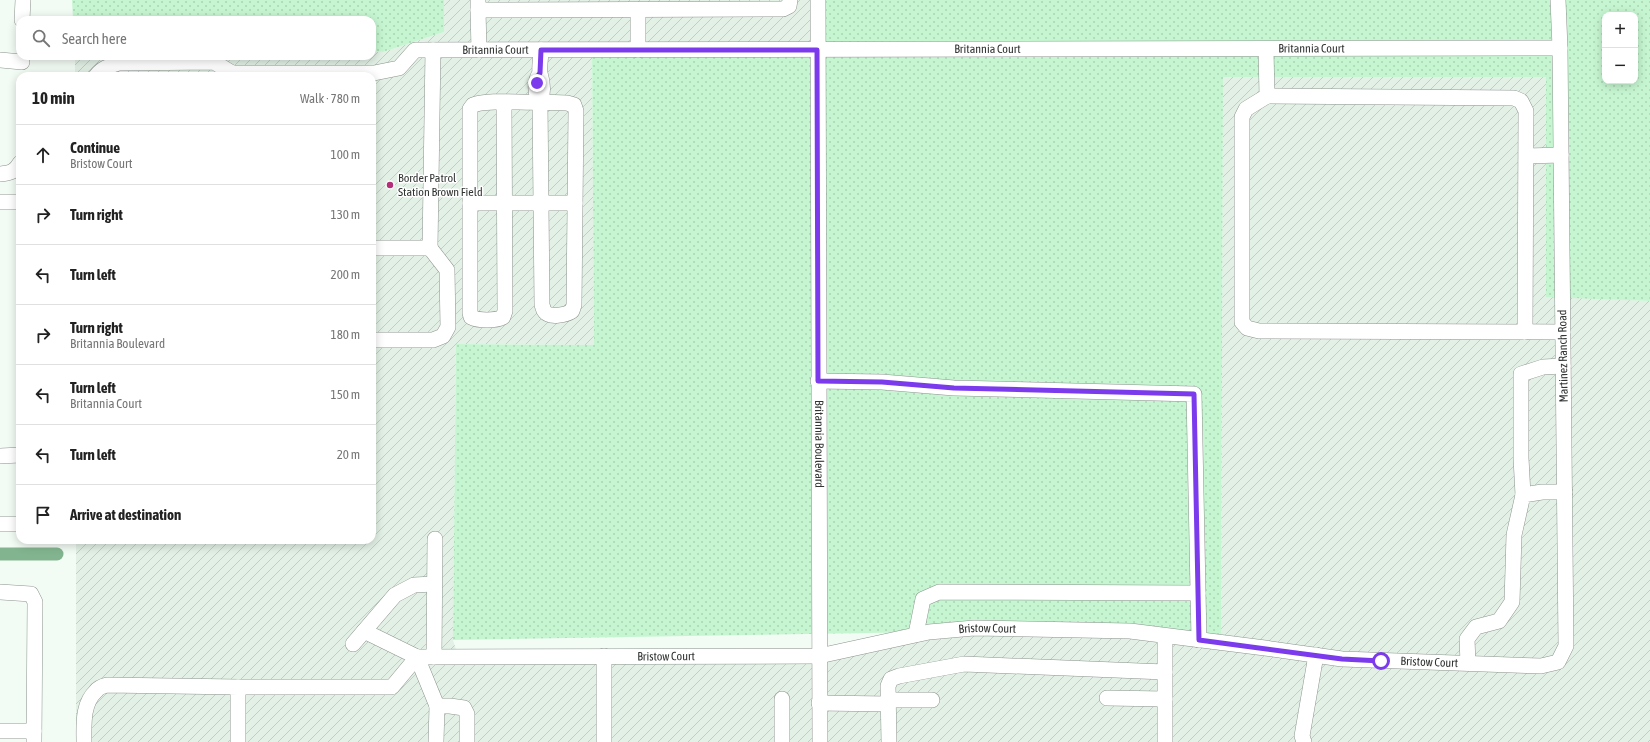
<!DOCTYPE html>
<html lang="en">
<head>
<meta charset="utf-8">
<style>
	:root { --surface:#fff; --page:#f2f2f2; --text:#222; --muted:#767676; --line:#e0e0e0 }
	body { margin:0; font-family:"Asap Condensed",sans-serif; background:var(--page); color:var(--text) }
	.controls { position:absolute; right:12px; top:12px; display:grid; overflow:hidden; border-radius:8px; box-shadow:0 2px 10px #0003 }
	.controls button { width:36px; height:36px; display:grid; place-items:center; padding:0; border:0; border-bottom:1px solid var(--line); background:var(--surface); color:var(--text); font:20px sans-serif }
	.stop { position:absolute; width:12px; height:12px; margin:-9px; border:3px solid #7c3aed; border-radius:50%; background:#fff }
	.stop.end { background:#7c3aed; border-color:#fff; box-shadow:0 1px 4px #0008 }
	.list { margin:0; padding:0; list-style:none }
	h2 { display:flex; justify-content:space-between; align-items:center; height:52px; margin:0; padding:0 16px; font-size:17px }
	h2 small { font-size:13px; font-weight:400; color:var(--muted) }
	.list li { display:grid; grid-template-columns:26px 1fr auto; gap:12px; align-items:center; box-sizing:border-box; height:60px; padding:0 16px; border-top:1px solid var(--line) }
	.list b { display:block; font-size:15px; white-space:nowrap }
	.list p { margin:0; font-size:13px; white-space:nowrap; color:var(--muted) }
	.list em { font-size:13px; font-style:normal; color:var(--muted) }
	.icon { flex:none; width:22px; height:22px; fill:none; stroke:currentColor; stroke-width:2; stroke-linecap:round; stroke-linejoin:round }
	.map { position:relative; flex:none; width:1650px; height:742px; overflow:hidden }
	.search { position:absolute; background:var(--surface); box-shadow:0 2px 10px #0003; left:16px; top:16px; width:360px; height:44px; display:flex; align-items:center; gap:10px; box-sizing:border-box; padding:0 14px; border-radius:12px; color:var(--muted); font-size:15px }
	.panel { position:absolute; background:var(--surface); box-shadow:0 2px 10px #0003; left:16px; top:72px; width:360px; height:472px; border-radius:12px }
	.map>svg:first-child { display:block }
	.industrial { fill:url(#industrial-furrows) }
	.grass { fill:url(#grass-dots); fill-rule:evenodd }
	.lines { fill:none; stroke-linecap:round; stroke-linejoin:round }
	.canal { stroke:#82b58f; stroke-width:13 }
	.minor-casing { stroke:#8d948f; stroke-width:16 }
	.minor { stroke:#fff; stroke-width:15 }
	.route { stroke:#7c3aed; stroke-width:5 }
	.poi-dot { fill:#b33079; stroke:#fff; stroke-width:1.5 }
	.labels { text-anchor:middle; stroke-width:3; stroke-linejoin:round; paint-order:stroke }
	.street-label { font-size:12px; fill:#313432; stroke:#fff }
	.poi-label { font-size:12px; fill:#313432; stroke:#fff; text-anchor:start }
</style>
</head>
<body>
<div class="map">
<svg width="1650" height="742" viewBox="0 0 1650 742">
	<defs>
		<pattern id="industrial-furrows" width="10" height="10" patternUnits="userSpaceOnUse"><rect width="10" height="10" fill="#e2f0e5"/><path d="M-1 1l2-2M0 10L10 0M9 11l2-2" fill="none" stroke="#c2cec5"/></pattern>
		<pattern id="grass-dots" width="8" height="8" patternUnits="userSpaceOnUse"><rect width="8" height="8" fill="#c6f6d1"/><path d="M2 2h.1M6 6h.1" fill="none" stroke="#abd4b4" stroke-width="1.8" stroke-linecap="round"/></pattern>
	</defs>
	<rect width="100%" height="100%" fill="#f3fbf5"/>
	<path class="industrial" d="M444,0H816L817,50H592L594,345L456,344L453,640L458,656H819L929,632L1130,631L1221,642L1223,77H1546V296L1650,301V742H76V540H372V76H75V56H372V51L383,52L444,32Z"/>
	<g class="grass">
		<path d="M72,0H444V32L383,52L372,51V20H73Z"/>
		<path d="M818,0H1650V301L1546,297V77H1223L1221,642L1130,631L929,632L453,640L456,344L594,345L592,50H817ZM1605,15H1635V81H1605Z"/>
	</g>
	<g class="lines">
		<path class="canal" d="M0,554H57"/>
		<defs>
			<g id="minor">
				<path d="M478,0V10L783,9L789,6L790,0"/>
				<path id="s1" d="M818,0L820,742"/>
				<path d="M478,10L479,50"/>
				<path d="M22,20L23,0"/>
				<path d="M1266,49L1267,96L1246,109L1242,117V322L1247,328L1259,331L1563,332"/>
				<path d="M638,50V10"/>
				<path d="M0,60L22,62"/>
				<path d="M540,73C534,81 535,94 540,102C544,93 543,83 540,73C539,67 541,57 541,50"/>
				<path d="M96,76C102,68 109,66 119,63L214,62L232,73"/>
				<path id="s2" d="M232,76V73H374L399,68L415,50L1560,48"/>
				<path d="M1267,96L1514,98L1521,101L1526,111L1525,332"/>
				<path d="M504,103L505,311L503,317C495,321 479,321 471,317L470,313V109L473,105C489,99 522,103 540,102L542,305C543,307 543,310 545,312C550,318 566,315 572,311L574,305L576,111L574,105L567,103L540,102"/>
				<path d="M1527,156L1561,155"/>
				<path d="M0,174C10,173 15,172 20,163"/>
				<path d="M0,202H20"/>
				<path d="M470,203H575"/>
				<path d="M372,248H430L433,50"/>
				<path d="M372,340H433L443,336L448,327L447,270L430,248"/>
				<path d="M818,381L882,382L954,388L1194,394L1199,640"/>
				<path d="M0,456L20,455"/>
				<path d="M1523,495L1521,458V374L1543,367L1563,366"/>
				<path d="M0,524H20"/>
				<path d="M0,592L31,594L35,602L34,742"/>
				<path d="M364,631L417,657L437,706H450L464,708L467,714V742"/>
				<path d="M916,634L923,599L939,592L1198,593"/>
				<path d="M353,644L395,595L414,585L434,584"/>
				<path id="s3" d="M417,657L819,656L929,632L974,628L1130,631L1265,648L1342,659L1541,666L1558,662L1566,646L1560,48L1558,0"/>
				<path d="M434,657L435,539"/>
				<path d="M1468,663L1467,639L1476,627L1499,621L1512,602L1514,535L1523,495L1542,492H1565"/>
				<path d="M238,687H392L417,657"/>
				<path d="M1107,698L1165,699"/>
				<path d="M782,699V742"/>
				<path d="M888,700H932"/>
				<path d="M819,703L888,704"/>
				<path d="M0,731H34"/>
				<path d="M84,742C84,725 82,704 96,691C98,688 103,686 107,685L238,687V742"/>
				<path d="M436,742L437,706"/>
				<path d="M604,742V656"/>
				<path d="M889,742L888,686L891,679L899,676L964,664L1165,672V636"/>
				<path d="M1165,742V672"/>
				<path d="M1304,742L1302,736L1316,655"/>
			</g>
		</defs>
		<use href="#minor" class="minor-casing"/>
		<use href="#minor" class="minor"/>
	</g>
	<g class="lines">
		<path class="route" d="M537,83V77L540,73L541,50H817L818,381L882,382L954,388L1194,394L1199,640L1342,659L1381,661"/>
	</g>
	<circle class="poi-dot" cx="390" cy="185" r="4"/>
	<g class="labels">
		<g class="street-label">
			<text dy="4" stroke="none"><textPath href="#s2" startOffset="767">Britannia Court</textPath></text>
			<text dy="4" stroke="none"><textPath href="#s2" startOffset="1091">Britannia Court</textPath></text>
			<text dy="4" stroke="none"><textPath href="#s2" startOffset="275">Britannia Court</textPath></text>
			<text transform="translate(1563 356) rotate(-91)" y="4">Martinez Ranch Road</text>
			<text dy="4" stroke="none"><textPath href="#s1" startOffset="444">Britannia Boulevard</textPath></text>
			<text dy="4" stroke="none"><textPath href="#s3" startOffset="573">Bristow Court</textPath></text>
			<text dy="4" stroke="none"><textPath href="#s3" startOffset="249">Bristow Court</textPath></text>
			<text dy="4" stroke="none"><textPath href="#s3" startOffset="1017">Bristow Court</textPath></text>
		</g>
		<g class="poi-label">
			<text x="398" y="182">Border Patrol<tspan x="398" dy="14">Station Brown Field</tspan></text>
		</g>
	</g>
</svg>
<div class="controls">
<button>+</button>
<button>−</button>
</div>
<div class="stop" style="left:1381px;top:661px"></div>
<div class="stop end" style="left:537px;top:83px"></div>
<div class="search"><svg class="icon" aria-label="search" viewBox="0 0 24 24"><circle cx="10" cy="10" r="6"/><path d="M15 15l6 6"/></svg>Search here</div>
<section class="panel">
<h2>10 min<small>Walk · 780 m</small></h2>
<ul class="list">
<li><svg class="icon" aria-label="ahead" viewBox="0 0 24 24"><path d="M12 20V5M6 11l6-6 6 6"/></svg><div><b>Continue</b><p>Bristow Court</p></div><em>100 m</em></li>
<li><svg class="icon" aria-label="right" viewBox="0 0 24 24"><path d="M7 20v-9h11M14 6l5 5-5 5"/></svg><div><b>Turn right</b></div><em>130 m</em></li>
<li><svg class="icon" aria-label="left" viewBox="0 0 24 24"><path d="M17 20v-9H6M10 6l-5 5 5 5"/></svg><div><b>Turn left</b></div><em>200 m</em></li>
<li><svg class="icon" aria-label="right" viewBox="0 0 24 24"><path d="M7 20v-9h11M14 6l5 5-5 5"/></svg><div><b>Turn right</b><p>Britannia Boulevard</p></div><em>180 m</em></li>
<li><svg class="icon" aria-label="left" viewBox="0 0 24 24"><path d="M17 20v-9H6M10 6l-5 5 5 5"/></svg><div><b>Turn left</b><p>Britannia Court</p></div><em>150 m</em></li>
<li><svg class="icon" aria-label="left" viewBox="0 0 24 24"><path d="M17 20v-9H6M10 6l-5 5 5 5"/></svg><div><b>Turn left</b></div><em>20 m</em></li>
<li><svg class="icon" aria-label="arrive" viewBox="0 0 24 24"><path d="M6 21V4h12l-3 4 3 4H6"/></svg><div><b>Arrive at destination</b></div></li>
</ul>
</section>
</div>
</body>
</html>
